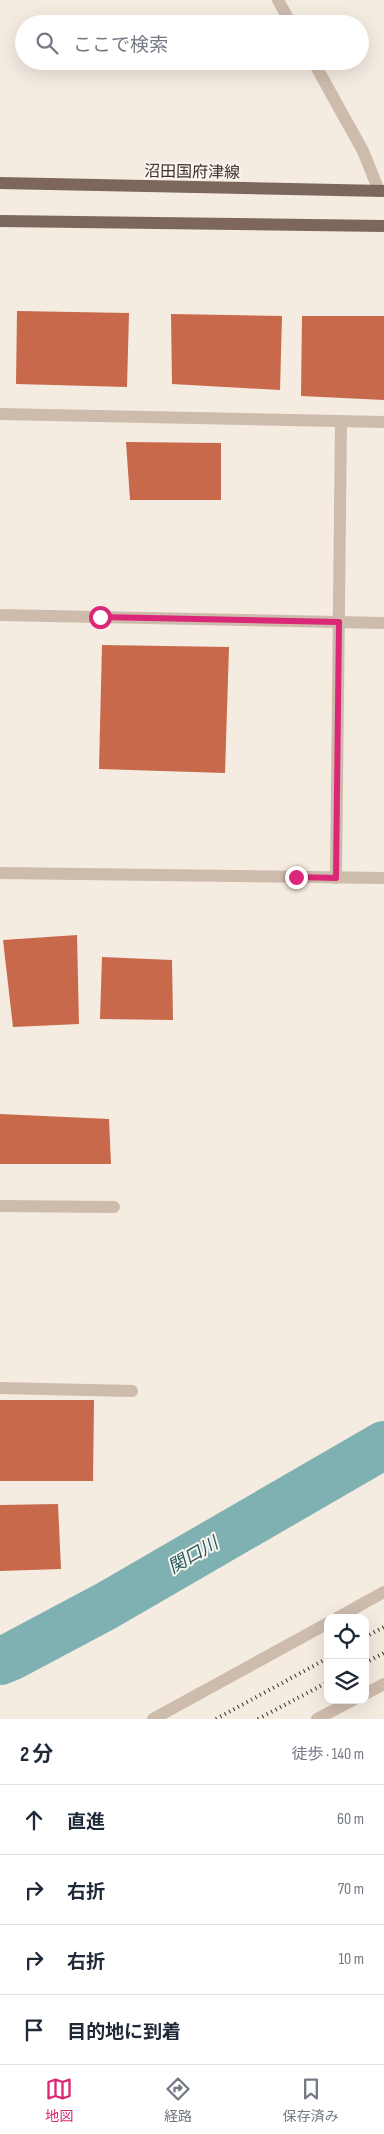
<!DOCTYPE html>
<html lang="ja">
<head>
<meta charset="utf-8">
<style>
	:root { --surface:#fff; --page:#f6f6f7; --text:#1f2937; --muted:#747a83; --line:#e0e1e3; --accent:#db2777 }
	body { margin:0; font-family:"Sofia Sans Condensed","Noto Sans JP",sans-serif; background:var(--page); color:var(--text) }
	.controls { position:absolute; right:15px; bottom:15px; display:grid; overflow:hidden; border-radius:10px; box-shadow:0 5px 20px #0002 }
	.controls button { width:45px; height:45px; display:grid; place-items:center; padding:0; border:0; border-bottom:1px solid var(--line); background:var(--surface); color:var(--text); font:25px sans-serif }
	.stop { position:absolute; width:15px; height:15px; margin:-11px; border:4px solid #db2777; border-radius:50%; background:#fff }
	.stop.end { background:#db2777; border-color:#fff; box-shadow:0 1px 5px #0008 }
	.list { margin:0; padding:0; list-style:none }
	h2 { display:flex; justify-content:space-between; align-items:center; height:65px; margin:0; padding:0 20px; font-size:21px }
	h2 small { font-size:16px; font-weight:400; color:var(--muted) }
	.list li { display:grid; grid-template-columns:32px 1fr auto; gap:15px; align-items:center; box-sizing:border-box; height:70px; padding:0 20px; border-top:1px solid var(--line) }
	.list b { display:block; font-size:19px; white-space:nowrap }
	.list em { font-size:16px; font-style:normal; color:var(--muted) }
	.icon { flex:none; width:28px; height:28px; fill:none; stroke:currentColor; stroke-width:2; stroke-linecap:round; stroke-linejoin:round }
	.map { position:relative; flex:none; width:384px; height:1719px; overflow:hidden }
	.search { position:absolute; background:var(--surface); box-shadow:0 5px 20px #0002; left:15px; right:15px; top:15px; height:55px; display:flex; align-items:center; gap:12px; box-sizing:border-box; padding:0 18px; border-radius:28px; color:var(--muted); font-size:19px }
	.sheet { height:345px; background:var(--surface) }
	nav { display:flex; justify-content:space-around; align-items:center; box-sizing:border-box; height:70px; border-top:1px solid var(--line); background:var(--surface); font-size:14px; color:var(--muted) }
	nav a { display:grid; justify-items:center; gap:2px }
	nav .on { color:var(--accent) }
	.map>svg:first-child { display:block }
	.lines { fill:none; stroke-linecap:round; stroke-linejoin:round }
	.river { stroke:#7fb0b2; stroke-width:48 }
	.building { fill:#c8694b }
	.minor { stroke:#cdbbac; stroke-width:12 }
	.major { stroke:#7d675c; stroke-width:12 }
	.rail { stroke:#3b302b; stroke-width:4; stroke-dasharray:1 4; stroke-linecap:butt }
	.route { stroke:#db2777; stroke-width:6 }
	.labels { text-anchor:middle; stroke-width:4; stroke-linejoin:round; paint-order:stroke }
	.street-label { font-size:16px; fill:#3b302b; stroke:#fbf5ee }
	.water-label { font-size:18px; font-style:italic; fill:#1f5a5e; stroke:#fbf5ee }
</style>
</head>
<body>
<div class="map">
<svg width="384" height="1719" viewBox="0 0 384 1719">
	<rect width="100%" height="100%" fill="#f4ebe1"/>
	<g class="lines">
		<path class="river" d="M0,1661L12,1656L106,1606L384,1445"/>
	</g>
	<g class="building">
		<path d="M17,311L129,313L127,387L16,384Z"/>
		<path d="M171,314L282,316L280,390L172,384Z"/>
		<path d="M302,316H384V400L301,396Z"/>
		<path d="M126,442L221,443V500H130Z"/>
		<path d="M102,645L229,647L225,773L99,769Z"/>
		<path d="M77,935L79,1024L13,1027L3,940Z"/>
		<path d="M102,957L172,960L173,1020L100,1019Z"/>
		<path d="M0,1114L109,1119L111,1164H0Z"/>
		<path d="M0,1400H94L93,1481H0Z"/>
		<path d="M58,1504L61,1569L0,1571V1505Z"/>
	</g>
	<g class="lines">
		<g class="minor">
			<path d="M278,0L291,24"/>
			<path d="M313,61L363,151L379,191"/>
			<path d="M0,414L384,422"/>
			<path d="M0,615L384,623"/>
			<path d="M0,873L384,878"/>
			<path d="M336,878L341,421"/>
			<path d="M0,1206L114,1207"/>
			<path d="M0,1388L132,1391"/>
			<path d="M337,1618L384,1592"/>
			<path d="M365,1694L384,1684"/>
			<path d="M153,1719L328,1623"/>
			<path d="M317,1719L353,1700"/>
		</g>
		<g class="major">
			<path d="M0,183L384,191"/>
			<path d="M0,221L384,226"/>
		</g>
		<g class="rail">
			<path d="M365,1637L384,1627"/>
			<path d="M365,1663L384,1653"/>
			<path d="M216,1719L328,1658"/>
			<path d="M258,1719L328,1682"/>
		</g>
	</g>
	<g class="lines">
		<path class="route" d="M100,617L339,622L336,878L296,877"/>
	</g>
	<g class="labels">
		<g class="street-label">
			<text transform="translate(192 171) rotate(1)" y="6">沼田国府津線</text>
		</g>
		<g class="water-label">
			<text transform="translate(193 1555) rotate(-30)" y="6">関口川</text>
		</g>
	</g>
</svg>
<div class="controls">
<button><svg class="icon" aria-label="locate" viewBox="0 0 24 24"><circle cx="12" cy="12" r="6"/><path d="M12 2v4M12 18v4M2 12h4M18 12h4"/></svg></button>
<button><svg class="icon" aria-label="layers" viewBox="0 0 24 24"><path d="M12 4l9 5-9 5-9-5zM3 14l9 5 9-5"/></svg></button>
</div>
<div class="stop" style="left:100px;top:617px"></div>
<div class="stop end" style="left:296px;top:877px"></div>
<div class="search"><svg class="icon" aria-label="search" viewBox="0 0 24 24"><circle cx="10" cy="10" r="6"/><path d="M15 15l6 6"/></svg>ここで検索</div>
</div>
<section class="sheet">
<h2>2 分<small>徒歩 · 140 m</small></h2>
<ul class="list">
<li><svg class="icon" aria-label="ahead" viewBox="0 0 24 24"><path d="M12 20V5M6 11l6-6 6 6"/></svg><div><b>直進</b></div><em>60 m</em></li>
<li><svg class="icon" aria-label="right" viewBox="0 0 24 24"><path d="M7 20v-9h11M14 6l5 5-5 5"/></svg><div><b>右折</b></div><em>70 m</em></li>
<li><svg class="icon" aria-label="right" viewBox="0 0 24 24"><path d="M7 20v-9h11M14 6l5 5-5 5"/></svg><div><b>右折</b></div><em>10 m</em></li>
<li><svg class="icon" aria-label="arrive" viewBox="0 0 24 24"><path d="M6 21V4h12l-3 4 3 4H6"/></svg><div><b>目的地に到着</b></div></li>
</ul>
</section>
<nav>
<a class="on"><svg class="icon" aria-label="map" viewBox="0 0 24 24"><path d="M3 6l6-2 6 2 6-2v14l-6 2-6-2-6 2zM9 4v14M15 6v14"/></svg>地図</a>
<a><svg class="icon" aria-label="directions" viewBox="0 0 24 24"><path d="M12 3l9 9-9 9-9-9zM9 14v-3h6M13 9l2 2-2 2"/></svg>経路</a>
<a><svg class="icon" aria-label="saved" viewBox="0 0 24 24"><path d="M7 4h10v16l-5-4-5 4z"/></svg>保存済み</a>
</nav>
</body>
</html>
